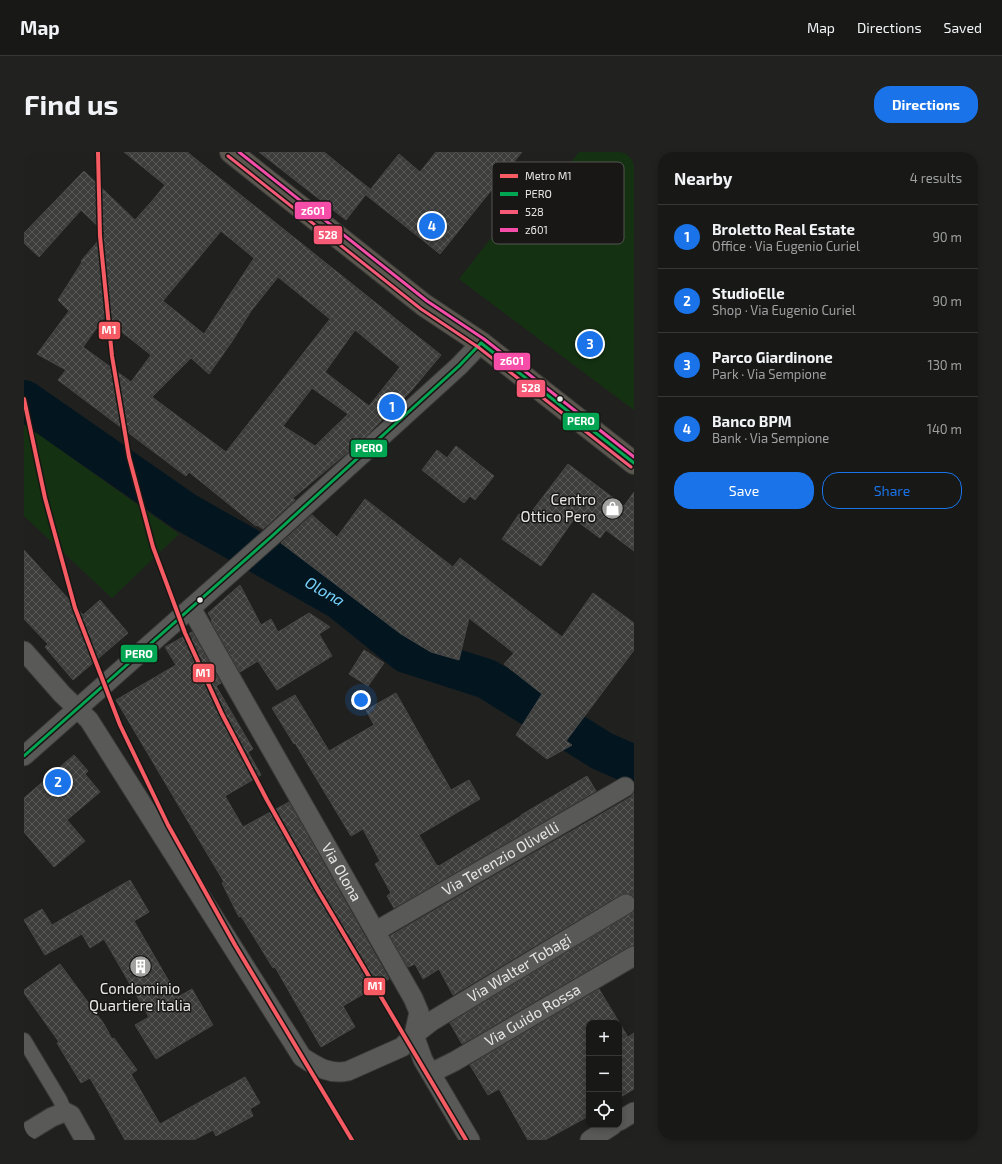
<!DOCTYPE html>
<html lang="en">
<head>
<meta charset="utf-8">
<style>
	:root { --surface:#181817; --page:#212120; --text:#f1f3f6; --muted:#9fa0a1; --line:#363736; --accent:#1a73e8 }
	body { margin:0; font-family:"Exo 2",sans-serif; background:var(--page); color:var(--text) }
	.controls { position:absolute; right:12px; bottom:12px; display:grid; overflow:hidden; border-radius:8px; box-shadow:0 2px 6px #0003 }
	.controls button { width:36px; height:36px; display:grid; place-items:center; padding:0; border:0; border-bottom:1px solid var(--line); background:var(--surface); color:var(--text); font:20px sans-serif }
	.you { position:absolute; left:337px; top:548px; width:14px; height:14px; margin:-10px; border:3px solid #fff; border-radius:50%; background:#1a73e8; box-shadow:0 0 0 6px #1a73e833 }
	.badge { display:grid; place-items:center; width:26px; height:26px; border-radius:50%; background:var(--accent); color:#fff; font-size:13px; font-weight:700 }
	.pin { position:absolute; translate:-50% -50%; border:2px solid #fff; box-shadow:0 1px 4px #0006 }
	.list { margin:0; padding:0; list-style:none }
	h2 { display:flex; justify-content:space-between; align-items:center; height:52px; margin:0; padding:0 16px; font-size:17px }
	h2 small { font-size:13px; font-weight:400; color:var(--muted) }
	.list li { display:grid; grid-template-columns:26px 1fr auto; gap:12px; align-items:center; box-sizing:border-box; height:64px; padding:0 16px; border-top:1px solid var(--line) }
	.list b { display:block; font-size:15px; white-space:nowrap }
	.list p { margin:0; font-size:13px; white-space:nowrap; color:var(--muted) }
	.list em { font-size:13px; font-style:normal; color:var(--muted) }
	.actions { display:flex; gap:8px; padding:12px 16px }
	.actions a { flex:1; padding:9px 0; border:1px solid var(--accent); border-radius:16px; text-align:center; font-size:14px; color:var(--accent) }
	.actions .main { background:var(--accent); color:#fff }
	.icon { flex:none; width:22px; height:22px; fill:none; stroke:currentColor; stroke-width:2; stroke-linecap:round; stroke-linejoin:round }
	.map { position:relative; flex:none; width:610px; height:988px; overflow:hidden; border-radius:16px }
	header { display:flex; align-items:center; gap:24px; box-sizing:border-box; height:56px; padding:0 20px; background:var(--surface); border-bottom:1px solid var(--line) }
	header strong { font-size:19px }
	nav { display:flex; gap:22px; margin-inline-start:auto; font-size:14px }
	.intro { display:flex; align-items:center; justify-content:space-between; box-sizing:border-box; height:96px; padding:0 24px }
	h1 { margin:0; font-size:28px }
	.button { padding:10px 18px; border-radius:16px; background:var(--accent); color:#fff; font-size:14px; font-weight:700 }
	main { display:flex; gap:24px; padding:0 24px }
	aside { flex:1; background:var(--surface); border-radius:16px; box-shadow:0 2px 6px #0003 }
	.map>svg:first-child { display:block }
	.park { fill:#143212 }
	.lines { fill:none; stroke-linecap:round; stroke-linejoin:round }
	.river { stroke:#031620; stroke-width:40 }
	.building { fill:url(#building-cross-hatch); stroke:#484746; fill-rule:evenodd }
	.pedestrian-casing { stroke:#3a3a39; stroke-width:16 }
	.minor-casing { stroke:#3a3a39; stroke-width:21 }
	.primary-casing { stroke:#3a3a39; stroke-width:24 }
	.pedestrian { stroke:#595958; stroke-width:14 }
	.minor { stroke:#595958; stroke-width:19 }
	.primary { stroke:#5c574e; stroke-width:22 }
	.bus-1-casing { stroke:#181715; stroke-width:6 }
	.bus-2-casing { stroke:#181715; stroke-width:6 }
	.bus-3-casing { stroke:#181715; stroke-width:6 }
	.bus-1 { stroke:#00a651; stroke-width:3 }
	.bus-2 { stroke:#f75a77; stroke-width:3 }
	.bus-3 { stroke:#f54da8; stroke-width:3 }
	.metro-1-casing { stroke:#181715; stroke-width:7 }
	.metro-1 { stroke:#f65a62; stroke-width:4 }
	.bus-dot { fill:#e6e6e4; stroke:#181715; stroke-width:1.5 }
	.labels { text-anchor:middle; stroke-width:3; stroke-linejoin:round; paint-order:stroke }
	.poi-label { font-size:15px; fill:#e6e6e4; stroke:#181715; text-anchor:end }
	.street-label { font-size:15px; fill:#e6e6e4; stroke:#181715 }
	.water-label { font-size:16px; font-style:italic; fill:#77d1fa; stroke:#181715 }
	.key { fill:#181715; stroke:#565553; stroke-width:1 }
	.key-label { font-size:11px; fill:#e6e6e4 }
	.line-badge { stroke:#181715; stroke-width:1.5 }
	.badge-label { font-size:11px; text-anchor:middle; font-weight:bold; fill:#fff }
</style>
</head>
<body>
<header>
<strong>Map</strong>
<nav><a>Map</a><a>Directions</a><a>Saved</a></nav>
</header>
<div class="intro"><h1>Find us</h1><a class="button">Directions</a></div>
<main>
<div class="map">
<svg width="610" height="988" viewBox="0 0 610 988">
	<defs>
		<pattern id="building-cross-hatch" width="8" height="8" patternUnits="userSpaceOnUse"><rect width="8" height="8" fill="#3d3d3c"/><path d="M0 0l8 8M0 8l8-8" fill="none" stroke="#595958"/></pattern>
	</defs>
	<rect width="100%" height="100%" fill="#20201f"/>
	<g class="park">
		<path d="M555,0H610V258L435,127L513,28L523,41Z"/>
		<path d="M0,271L21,287L155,382L88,446L0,364Z"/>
	</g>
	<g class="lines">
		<path class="river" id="s1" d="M0,248L161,360L315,447L382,501L463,527L578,599L610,613"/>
	</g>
	<g class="building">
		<path d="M100,0H163L417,203L387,239L338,288L318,305L269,346L271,348L239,377L233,373L232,374L201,349L165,320L162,324L34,228L42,218L13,202L45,159L34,148L58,110L57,109L81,81L57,58L15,105L0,91V81L60,19L111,68L128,49L141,33ZM197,79L230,106L180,182L139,149ZM254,125L306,167L202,300L128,245L167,206L185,222L207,191L227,159ZM80,166L127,203L107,230L59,195ZM331,178L376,215L345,254L301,220ZM288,236L324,262L291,294L259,274Z"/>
		<path d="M235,0H300L346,37L322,68Z"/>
		<path d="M412,0H498L416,102L342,43L375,2L396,20Z"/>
		<path d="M432,294L470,324L451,348L446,344L440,351L398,318L413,298L423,306Z"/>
		<path d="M544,312L600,354L610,340V399L582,378L576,386L550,367L517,414L478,387L495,362L502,367Z"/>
		<path d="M341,347L429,415L436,406L538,485L569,441L610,471V498L542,589L548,593L523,607L492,583L518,542L480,512L490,501L445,466L435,508L407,500L377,482L257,391L288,363L313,385Z"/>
		<path d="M0,398L59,463L76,448L104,481L49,528L21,495L24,492L0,467Z"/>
		<path d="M216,433L237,473L247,467L254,480L285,461L306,475L295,482L308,504L253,538L234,509L216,520L187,469L188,468L184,461Z"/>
		<path d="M168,480L197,531L192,534L229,597L224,600L237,623L201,644L219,675L265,650L365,827L319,854L331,875L297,895L251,815L249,816L217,764L215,765L198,731L200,730L92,548L152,513L141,495Z"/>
		<path d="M340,498L360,511L344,534L325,522Z"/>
		<path d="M372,541L427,638L445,628L456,647L395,683L413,714L414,713L415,714L497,664V663L563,624L572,639L370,756L363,744L367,741L351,712L356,709L339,677L327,684L271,591L270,592L248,556L271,543L305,599L350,573L342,558Z"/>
		<path d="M50,603L64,619L61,622L76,640L43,668L61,689L30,715L0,680V646Z"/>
		<path d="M610,641V745L607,742L602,741L596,743L429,843L415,817L399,827L391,812L384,815L366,784L607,645Z"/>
		<path d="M106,728L125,760L110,769L154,845L168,837L189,873L132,907L111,873L125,865L80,787L66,796L58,782L21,803L0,768L18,757L28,773Z"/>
		<path d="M610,759V793L604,795L438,892L426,871Z"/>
		<path d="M36,812L80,872L88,887L90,886L113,918L107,922L136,972L221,925L236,951L226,957L229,964L192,984L189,978L170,988H101L66,926L57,931L33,891L35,890L0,841V838Z"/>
		<path d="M575,837L604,885L610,881V937L595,946V871H565V964L521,988H504L475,937L464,943L446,913Z"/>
	</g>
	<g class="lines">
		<defs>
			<path id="pedestrian" d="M0,888L36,948L41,960"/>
			<g id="minor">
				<path id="s2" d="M167,456L389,846L395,860L390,883L399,908L446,988"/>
				<path id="s3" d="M0,499L38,542L65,568L278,905C293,915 306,923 324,919L378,895L390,883L408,869L602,752"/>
				<path d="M0,604L247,385L435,214L457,191"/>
				<path id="s4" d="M352,779L601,635"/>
				<path id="s5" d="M407,921L431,909L610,804"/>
				<path d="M595,969L610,960"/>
				<path d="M0,982L28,965L41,960L47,963L61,988"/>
				<path d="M566,988L589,973"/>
			</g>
			<path id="primary" d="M207,0L400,153L457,191L610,311"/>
		</defs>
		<use href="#pedestrian" class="pedestrian-casing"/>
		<use href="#minor" class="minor-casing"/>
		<use href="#primary" class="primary-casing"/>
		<use href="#pedestrian" class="pedestrian"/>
		<use href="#minor" class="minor"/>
		<use href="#primary" class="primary"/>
		<defs>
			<g id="bus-1">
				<path d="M457,191L610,311"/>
				<path d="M0,604L247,385L435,214L457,191"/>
			</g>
			<path id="bus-2" d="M204,4L397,157L454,195L607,315"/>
			<path id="bus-3" d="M215,0L403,149L460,187L610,305"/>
		</defs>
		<use href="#bus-1" class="bus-1-casing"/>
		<use href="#bus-2" class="bus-2-casing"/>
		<use href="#bus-3" class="bus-3-casing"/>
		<use href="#bus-1" class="bus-1"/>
		<use href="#bus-2" class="bus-2"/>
		<use href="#bus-3" class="bus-3"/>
		<defs>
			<g id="metro-1">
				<path d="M74,0L76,84L88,204L105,305L129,395L161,481L198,562L243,648L293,737L442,988"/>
				<path d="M0,247L21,346L51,456L96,573L144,673L211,793L328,988"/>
			</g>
		</defs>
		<use href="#metro-1" class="metro-1-casing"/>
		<use href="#metro-1" class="metro-1"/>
	</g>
	<defs>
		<symbol id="shop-disc" viewBox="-11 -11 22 22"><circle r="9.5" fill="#a1a19f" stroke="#181715"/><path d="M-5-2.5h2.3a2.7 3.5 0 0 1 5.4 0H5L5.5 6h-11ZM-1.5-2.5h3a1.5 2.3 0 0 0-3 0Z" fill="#fff"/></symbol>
		<symbol id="building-disc" viewBox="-11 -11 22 22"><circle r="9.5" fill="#a1a19f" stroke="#181715"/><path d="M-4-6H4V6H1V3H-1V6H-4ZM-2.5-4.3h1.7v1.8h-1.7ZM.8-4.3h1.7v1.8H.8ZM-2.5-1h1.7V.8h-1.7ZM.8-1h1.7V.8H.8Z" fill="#fff"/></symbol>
	</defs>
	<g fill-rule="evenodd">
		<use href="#shop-disc" x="576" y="344" width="25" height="25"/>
		<use href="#building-disc" x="104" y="802" width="25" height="25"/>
	</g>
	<g class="bus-dot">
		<circle cx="536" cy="247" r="3.5"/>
		<circle cx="176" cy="448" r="3.5"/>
	</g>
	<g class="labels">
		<g class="poi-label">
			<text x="572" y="353">Centro<tspan x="572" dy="17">Ottico Pero</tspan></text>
			<text x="116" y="842" text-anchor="middle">Condominio<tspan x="116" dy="17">Quartiere Italia</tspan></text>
		</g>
		<g class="street-label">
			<text dy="5" stroke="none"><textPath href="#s4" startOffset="144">Via Terenzio Olivelli</textPath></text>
			<text dy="5" stroke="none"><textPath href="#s2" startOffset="304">Via Olona</textPath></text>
			<text dy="5" stroke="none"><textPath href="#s3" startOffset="744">Via Walter Tobagi</textPath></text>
			<text dy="5" stroke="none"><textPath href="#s5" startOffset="117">Via Guido Rossa</textPath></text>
		</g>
		<g class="water-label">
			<text dy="6" stroke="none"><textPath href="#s1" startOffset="357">Olona</textPath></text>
		</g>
	</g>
	<rect x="468" y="10" width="132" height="82" rx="6" class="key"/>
	<rect x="476" y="22" width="18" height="4" fill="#f65a62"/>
	<rect x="476" y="40" width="18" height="4" fill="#00a651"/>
	<rect x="476" y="58" width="18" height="4" fill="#f75a77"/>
	<rect x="476" y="76" width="18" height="4" fill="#f54da8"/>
	<g class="key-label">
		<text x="501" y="28">Metro M1</text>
		<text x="501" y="46">PERO</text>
		<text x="501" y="64">528</text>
		<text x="501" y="82">z601</text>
	</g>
	<g class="line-badge">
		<rect x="270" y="49" width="38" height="19" rx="4" fill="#f54da8"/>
		<rect x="289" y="73" width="30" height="20" rx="4" fill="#f75a77"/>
		<rect x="74" y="169" width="23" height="19" rx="4" fill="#f65a62"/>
		<rect x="469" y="200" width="38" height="19" rx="4" fill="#f54da8"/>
		<rect x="492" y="227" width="30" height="19" rx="4" fill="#f75a77"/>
		<rect x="538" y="260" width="38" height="19" rx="4" fill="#00a651"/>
		<rect x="326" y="287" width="38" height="19" rx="4" fill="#00a651"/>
		<rect x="96" y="492" width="38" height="19" rx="4" fill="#00a651"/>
		<rect x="168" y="511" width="23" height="20" rx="4" fill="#f65a62"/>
		<rect x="339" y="825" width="23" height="19" rx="4" fill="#f65a62"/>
	</g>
	<g class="badge-label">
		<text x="289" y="63">z601</text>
		<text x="304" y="87">528</text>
		<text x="85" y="182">M1</text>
		<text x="488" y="213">z601</text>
		<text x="507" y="240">528</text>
		<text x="557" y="273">PERO</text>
		<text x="345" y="300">PERO</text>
		<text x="115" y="506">PERO</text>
		<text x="179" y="525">M1</text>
		<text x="351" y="838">M1</text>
	</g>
</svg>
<div class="controls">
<button>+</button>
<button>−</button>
<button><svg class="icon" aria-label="locate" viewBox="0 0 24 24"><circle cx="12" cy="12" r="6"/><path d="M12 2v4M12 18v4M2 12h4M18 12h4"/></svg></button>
</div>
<div class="you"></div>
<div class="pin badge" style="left:368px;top:255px">1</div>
<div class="pin badge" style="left:34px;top:630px">2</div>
<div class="pin badge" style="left:566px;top:192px">3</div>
<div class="pin badge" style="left:408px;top:74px">4</div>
</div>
<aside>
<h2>Nearby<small>4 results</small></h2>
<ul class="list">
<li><span class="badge">1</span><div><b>Broletto Real Estate</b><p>Office · Via Eugenio Curiel</p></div><em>90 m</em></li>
<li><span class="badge">2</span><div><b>StudioElle</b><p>Shop · Via Eugenio Curiel</p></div><em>90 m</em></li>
<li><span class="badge">3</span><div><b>Parco Giardinone</b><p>Park · Via Sempione</p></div><em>130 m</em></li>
<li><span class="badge">4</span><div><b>Banco BPM</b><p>Bank · Via Sempione</p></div><em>140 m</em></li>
</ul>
<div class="actions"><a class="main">Save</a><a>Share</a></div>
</aside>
</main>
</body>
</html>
